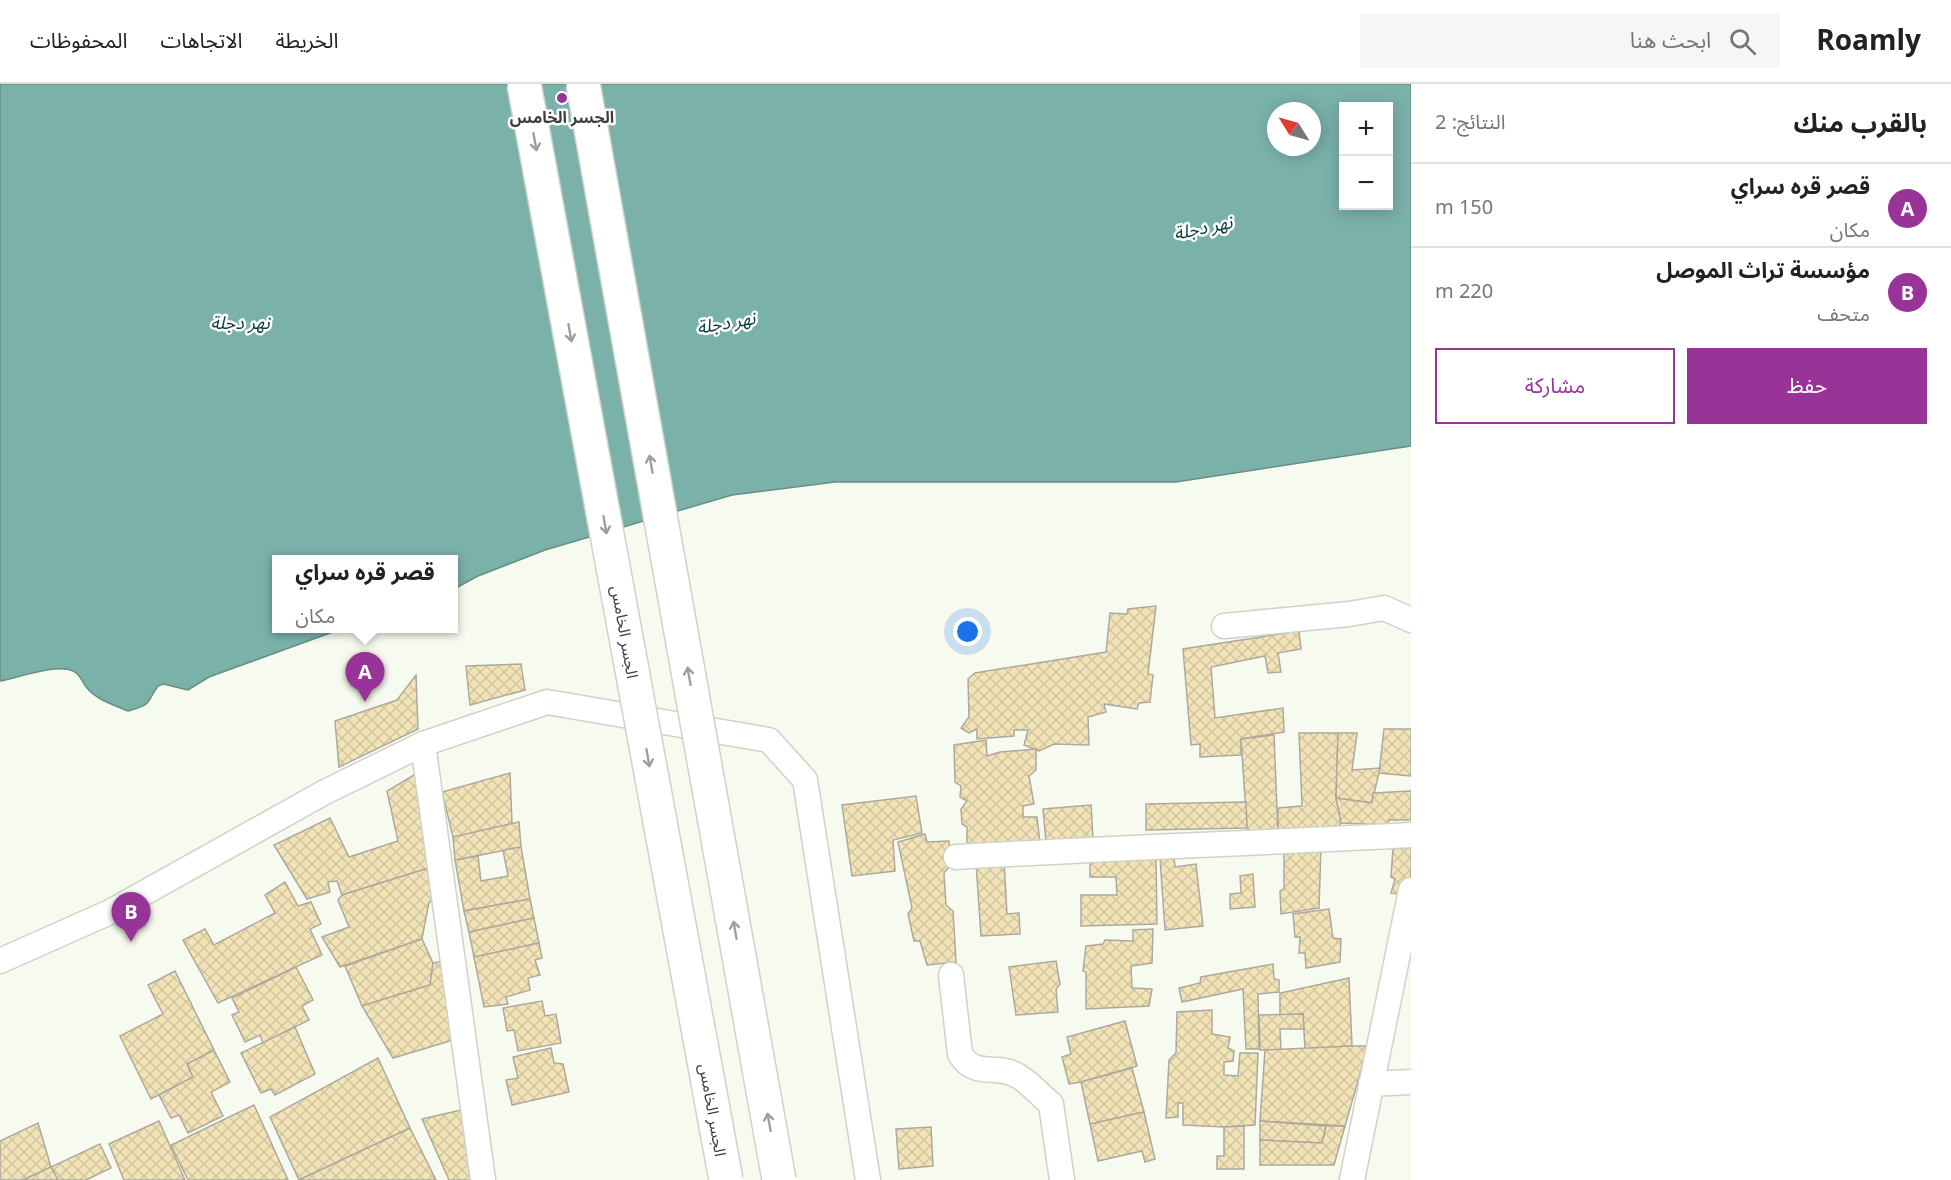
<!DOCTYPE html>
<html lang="ar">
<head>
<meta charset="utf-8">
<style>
	:root { --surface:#fff; --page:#f6f6f6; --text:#222; --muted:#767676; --line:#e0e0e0; --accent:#983398 }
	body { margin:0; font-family:Georgia,"Noto Sans Arabic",serif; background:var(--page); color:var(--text); direction:rtl }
	.controls { position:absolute; right:18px; top:18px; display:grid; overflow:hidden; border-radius:0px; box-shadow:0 3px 15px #0003 }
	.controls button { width:54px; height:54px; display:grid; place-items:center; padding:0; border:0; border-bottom:2px solid var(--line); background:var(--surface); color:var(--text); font:30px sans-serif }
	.compass { position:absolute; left:1267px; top:18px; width:54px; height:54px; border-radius:50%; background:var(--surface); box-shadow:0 3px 15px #0003; rotate:307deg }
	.you { position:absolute; left:968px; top:548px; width:21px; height:21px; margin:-15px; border:4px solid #fff; border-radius:50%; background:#1a73e8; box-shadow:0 0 0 9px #1a73e833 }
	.badge { display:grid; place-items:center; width:39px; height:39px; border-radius:50%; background:var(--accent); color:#fff; font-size:20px; font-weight:700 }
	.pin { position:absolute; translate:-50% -50px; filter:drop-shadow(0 2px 3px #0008) }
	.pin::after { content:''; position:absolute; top:32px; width:21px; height:18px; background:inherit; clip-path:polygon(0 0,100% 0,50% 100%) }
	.popup { position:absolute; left:272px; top:471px; width:186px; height:78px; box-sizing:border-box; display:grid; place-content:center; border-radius:0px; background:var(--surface); filter:drop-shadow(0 2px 4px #0005); font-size:20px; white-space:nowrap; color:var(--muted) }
	.popup b { font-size:22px; color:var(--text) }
	.popup::after { content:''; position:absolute; left:50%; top:100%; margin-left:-12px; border:12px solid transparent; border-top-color:var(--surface) }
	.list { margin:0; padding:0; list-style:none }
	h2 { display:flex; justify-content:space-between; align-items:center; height:78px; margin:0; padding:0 24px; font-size:26px }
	h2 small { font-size:20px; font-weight:400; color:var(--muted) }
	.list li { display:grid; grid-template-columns:39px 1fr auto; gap:18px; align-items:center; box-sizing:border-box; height:84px; padding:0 24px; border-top:2px solid var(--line) }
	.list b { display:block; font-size:22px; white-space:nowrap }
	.list p { margin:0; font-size:20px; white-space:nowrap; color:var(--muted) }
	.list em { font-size:20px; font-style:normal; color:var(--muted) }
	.actions { display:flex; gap:12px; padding:18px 24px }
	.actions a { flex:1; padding:14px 0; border:2px solid var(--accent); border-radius:0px; text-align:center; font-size:21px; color:var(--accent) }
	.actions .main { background:var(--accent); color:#fff }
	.icon { flex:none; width:33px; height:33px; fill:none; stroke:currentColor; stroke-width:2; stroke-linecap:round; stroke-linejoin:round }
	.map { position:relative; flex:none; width:1411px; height:1096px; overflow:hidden; direction:ltr }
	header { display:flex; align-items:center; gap:36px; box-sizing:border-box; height:84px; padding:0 30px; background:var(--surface); border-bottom:2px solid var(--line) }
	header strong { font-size:28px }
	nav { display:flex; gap:33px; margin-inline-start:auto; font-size:21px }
	.search { width:420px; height:54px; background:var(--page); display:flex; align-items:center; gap:15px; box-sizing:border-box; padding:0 21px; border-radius:0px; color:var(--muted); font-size:22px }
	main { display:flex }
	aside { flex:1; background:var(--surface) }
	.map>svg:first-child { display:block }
	.water { fill:#7ab1a9; stroke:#678e87; stroke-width:1.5; fill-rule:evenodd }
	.building { fill:url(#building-cross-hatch); stroke:#ada99e; stroke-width:1.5 }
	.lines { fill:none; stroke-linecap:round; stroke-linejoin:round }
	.minor-casing { stroke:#cfd3c7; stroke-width:27 }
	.minor { stroke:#fff; stroke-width:24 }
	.primary-bridge-casing { stroke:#cfd3c7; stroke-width:36; stroke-linecap:butt }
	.primary-bridge { stroke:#fff; stroke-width:33 }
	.oneway { stroke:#9e9e9c }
	.poi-dot { fill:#983398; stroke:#fff; stroke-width:2 }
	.labels { text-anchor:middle; stroke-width:5; stroke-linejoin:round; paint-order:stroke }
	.poi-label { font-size:16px; font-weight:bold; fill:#3c3e39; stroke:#fff }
	.street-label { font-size:16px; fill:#3c3e39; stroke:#fff }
	.water-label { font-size:18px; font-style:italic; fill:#0a3f39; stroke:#fff }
</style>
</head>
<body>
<header>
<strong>Roamly</strong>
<div class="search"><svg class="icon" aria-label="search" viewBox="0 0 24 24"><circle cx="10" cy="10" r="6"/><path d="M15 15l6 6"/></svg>ابحث هنا</div>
<nav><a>الخريطة</a><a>الاتجاهات</a><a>المحفوظات</a></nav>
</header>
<main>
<aside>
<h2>بالقرب منك<small>النتائج: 2</small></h2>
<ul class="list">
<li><span class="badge">A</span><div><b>قصر قره سراي</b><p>مكان</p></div><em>150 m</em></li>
<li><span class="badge">B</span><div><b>مؤسسة تراث الموصل</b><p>متحف</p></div><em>220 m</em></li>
</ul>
<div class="actions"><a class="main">حفظ</a><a>مشاركة</a></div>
</aside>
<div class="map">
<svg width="1411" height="1096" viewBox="0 0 1411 1096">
	<defs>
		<pattern id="building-cross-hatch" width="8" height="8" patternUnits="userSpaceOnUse" patternTransform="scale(1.5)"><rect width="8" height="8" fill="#f3e4b8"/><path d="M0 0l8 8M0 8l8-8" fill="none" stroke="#d1c59f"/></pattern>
	</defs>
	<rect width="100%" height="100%" fill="#f7fbef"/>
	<path class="water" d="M0,0H1411V362L1176,398H835L732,411L545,466L478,492L454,505V476H276V544L341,545L209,593L188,606L163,600L158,602C145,620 153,620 128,627C114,621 97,616 87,604C82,599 81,590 73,587C56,579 18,594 0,597ZM1344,22H1388V122H1344ZM1276,27H1312V63H1276Z"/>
	<g class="building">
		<path d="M1156,522L1148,590L1153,591L1150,618L1139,619L1137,625L1104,620L1106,628L1088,633L1089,661L1054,660L1039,667L1024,661L1028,646H1014V652L977,655V645L969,649L961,644L969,633L968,595L975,589L1106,568L1110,529L1127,530L1128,525Z"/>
		<path d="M1299,547L1301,565L1278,569L1281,588L1268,589L1265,572L1211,583L1215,634L1283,624L1284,648L1241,655V671L1200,673V660L1191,661L1183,565Z"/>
		<path d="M521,580L525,606L470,621L466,582Z"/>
		<path d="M416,591L418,645L339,683L335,637L397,616Z"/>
		<path d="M1384,645H1411V692L1379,689Z"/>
		<path d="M1299,649H1338L1336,714L1341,739L1337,745L1278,749V724L1302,722Z"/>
		<path d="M1338,649H1357L1352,686L1380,684L1372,719L1336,714Z"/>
		<path d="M1274,651L1278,749H1251L1247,744L1241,655Z"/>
		<path d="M986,656L987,672L1000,668L1036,665V686L1029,692L1034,720L1023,722V733H1037L1040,759L967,761V743L962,740L961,725L967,717L960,713L961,702L955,698L954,661Z"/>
		<path d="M419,688L432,783L342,811L337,797L328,798L330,808L307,815L274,761L330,734L349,773L398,757L387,707Z"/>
		<path d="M510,689L512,740L453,753L442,708Z"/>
		<path d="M1411,707V736H1389L1387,741L1341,739L1336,714L1372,719L1373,709Z"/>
		<path d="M916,712L922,749L893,756L895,787L852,792L842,721Z"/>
		<path d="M1246,718L1247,744L1146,746V720Z"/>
		<path d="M1091,721L1093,754L1046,758L1043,725Z"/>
		<path d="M519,738L521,763L455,776L453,753Z"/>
		<path d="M925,750L927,758L949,757L950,782L944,789L946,821L953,827L956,878L927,881L920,857H914L908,830L912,824L898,758Z"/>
		<path d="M1321,762L1319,824L1281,830L1280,807L1284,805V767Z"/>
		<path d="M521,763L530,815L464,827L455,776L478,772L481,797L508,792L503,766Z"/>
		<path d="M1393,764H1411V787L1407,811L1391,809L1395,795L1391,793Z"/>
		<path d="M1156,772L1157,840L1081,842V811H1117L1116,793H1090V773Z"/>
		<path d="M1174,772L1175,783L1196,780L1203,842L1165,846L1160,774Z"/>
		<path d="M1004,777L1007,830L1019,829L1020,850L981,852L976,779Z"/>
		<path d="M432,783L441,811L429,818L422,855L340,883L322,853L349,843L338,816L342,811Z"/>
		<path d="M1253,790L1255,823L1230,825V810L1241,809L1240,792Z"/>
		<path d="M285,798L298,822L311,818L321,840L310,845L322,871L218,919L183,856L205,845L214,861L275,829L265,811Z"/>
		<path d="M530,815L534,834L469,848L464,827Z"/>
		<path d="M1329,825L1333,854L1341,855L1340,878L1306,884L1305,869H1299L1300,853H1295L1293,830Z"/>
		<path d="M534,834L539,859L474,873L469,848Z"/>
		<path d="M1153,845L1152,879L1131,882L1132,904L1152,905L1149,922L1086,925V888L1083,887L1086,862L1103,860L1105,856L1133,857V846Z"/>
		<path d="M422,855L433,879L430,901L362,922L345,882Z"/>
		<path d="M539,859L542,874L535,876L540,891L528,894L530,906L506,913L508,920L484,923L474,873Z"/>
		<path d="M455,874L470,951L393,974L362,922L430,901L433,879Z"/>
		<path d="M1056,877L1060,900L1056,905L1058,928L1016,931L1009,883Z"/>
		<path d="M1273,880L1274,895L1279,896V908L1258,910L1259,965H1246L1243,905L1182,918L1179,904L1200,899L1201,893Z"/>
		<path d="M296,883L313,916L302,922L309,936L263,959L260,951L245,958L232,931L239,928L232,914Z"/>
		<path d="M175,887L214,966L187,980L193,993L151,1015L120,952L163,930L148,901Z"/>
		<path d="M1349,894L1352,962L1305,965L1303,930L1280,931V909Z"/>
		<path d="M542,917L545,932L556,930L561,959L518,967L514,946L507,947L503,924Z"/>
		<path d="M1212,926V950L1230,953L1228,964L1234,967L1233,977L1224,978V991L1238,992L1240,969H1258L1255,1041L1224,1043L1183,1041V1019H1178V1033L1166,1034L1169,976L1176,969L1177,928Z"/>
		<path d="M1303,930L1304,945H1280L1281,966H1260L1259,931Z"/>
		<path d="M1125,937L1137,982L1081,998L1069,1000L1062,973L1071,970L1067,953Z"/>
		<path d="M295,943L315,990L275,1011L271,1005L261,1009L241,969Z"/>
		<path d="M1352,962H1368L1345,1042L1260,1037L1265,966Z"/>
		<path d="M551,964L554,979L563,980L569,1008L512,1021L506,996L518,994L513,973Z"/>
		<path d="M214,966L230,998L211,1008L223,1032L188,1049L179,1031L171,1034L159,1011L193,993L187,980Z"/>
		<path d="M378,974L410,1044L299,1096L270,1033Z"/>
		<path d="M1132,984L1144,1028L1090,1040L1081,998Z"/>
		<path d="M254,1021L288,1096H188L171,1061Z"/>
		<path d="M474,1023L483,1096H449L422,1035Z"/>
		<path d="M1144,1028L1155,1075L1145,1078L1142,1067L1098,1077L1090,1040Z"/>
		<path d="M159,1037L185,1096H124L109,1060Z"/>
		<path d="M1260,1037L1326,1042L1322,1059L1260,1056Z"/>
		<path d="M38,1039L51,1083L23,1096H0V1057Z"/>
		<path d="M1244,1042V1085H1217V1072H1224V1043Z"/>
		<path d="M1326,1042H1345L1334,1081H1260V1056L1322,1059Z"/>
		<path d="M931,1043L933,1082L899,1085L896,1045Z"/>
		<path d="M410,1044L436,1096H299Z"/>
		<path d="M100,1060L111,1084L86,1096H58L51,1083Z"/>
		<path d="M51,1083L58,1096H23Z"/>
	</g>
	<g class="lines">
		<defs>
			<g id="minor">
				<path d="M1224,542L1349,530L1384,524L1411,536"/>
				<path d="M423,660L483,1096"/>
				<path d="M956,773C1108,764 1259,759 1411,751"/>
				<path d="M0,877L110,828L325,708L423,660L547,618L769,656L805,696L868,1096"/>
				<path d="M951,891L960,970C975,995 997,979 1018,992C1030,999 1040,1011 1051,1020L1062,1096"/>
				<path d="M1371,1000L1411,998"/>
				<path d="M1352,1096L1411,806"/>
			</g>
		</defs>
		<use href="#minor" class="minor-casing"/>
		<use href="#minor" class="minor"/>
		<defs>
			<g id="primary-bridge">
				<path d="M524,0L726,1096"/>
				<path d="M583,0L779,1096"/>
			</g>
		</defs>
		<use href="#primary-bridge" class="primary-bridge-casing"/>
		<use href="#primary-bridge" class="primary-bridge"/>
	</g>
	<defs><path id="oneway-shaft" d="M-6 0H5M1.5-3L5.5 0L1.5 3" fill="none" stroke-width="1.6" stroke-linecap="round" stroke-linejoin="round" transform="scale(1.5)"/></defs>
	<g class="oneway">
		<use href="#oneway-shaft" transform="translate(535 58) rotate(80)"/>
		<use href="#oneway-shaft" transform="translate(570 249) rotate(80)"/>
		<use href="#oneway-shaft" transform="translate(651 380) rotate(-100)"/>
		<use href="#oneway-shaft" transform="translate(605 441) rotate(80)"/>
		<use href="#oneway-shaft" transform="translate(689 592) rotate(-100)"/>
		<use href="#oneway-shaft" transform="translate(648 674) rotate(80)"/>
		<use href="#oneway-shaft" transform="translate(735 846) rotate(-100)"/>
		<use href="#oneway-shaft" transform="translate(769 1038) rotate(-100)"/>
	</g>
	<circle class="poi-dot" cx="562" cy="14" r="6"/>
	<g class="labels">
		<g class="poi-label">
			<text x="562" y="39">الجسر الخامس</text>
		</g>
		<g class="street-label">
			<text transform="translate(625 548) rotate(80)" y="6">الجسر الخامس</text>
			<text transform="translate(713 1026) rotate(80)" y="6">الجسر الخامس</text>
		</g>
		<g class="water-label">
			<text transform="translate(1203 144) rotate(-12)" y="6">نهر دجلة</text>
			<text x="240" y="245">نهر دجلة</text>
			<text transform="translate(726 239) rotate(-10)" y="6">نهر دجلة</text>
		</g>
	</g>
</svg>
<div class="controls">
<button>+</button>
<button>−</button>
</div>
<svg class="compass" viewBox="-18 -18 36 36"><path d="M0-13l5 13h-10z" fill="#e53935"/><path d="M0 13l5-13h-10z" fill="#767676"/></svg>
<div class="you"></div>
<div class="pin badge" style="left:365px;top:618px">A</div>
<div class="popup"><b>قصر قره سراي</b>مكان</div>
<div class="pin badge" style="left:131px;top:858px">B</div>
</div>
</main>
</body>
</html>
